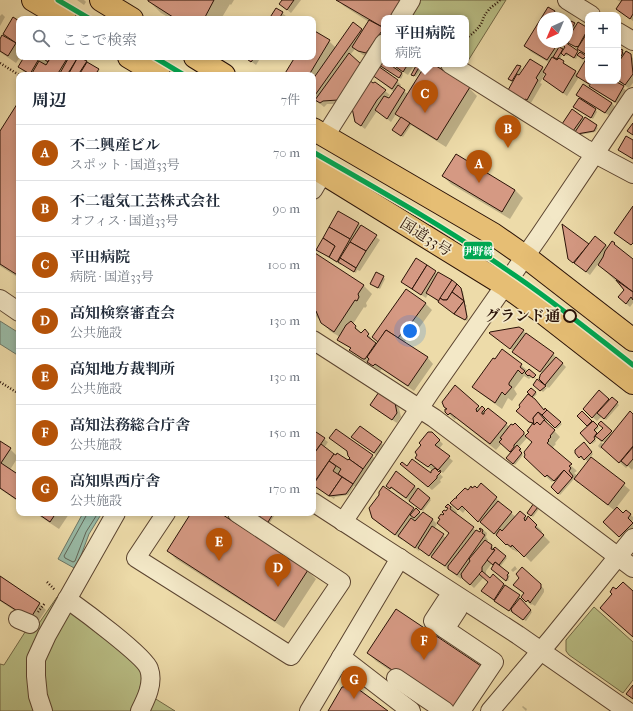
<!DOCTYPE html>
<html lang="ja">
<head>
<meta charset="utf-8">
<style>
	:root { --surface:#fff; --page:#f6f6f7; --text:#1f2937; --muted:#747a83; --line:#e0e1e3; --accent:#b45309 }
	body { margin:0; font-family:"IM FELL French Canon","Noto Serif JP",serif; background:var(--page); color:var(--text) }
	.controls { position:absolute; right:12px; top:12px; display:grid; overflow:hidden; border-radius:8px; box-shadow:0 2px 6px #0003 }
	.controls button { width:36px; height:36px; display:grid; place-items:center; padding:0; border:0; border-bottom:1px solid var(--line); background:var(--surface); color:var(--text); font:20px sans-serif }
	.compass { position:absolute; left:537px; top:12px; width:36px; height:36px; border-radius:50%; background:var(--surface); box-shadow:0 2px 6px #0003; rotate:224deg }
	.you { position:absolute; left:410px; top:331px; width:14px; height:14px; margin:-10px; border:3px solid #fff; border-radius:50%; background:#1a73e8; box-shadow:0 0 0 6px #1a73e833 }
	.badge { display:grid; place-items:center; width:26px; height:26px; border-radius:50%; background:var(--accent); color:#fff; font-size:13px; font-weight:700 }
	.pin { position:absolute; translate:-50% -33px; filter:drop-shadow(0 1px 2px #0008) }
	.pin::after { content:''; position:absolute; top:21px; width:14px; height:12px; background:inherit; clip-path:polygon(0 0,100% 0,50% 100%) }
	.popup { position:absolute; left:381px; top:15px; width:88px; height:52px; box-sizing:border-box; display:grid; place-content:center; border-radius:8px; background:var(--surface); filter:drop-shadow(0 1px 3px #0005); font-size:13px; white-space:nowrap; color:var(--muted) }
	.popup b { font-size:15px; color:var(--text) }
	.popup::after { content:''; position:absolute; left:50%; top:100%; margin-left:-8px; border:8px solid transparent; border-top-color:var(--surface) }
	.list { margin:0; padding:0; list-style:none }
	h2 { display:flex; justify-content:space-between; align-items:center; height:52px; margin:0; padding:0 16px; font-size:17px }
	h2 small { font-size:13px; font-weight:400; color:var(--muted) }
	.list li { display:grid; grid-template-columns:26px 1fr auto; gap:12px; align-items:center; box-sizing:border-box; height:56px; padding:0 16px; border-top:1px solid var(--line) }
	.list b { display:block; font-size:15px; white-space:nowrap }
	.list p { margin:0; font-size:13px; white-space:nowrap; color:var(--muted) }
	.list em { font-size:13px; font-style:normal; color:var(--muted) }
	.icon { flex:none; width:22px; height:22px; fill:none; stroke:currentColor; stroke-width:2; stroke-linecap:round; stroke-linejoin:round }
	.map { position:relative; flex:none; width:633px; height:711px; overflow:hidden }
	.search { position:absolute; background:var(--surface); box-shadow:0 2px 6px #0003; left:16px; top:16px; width:300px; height:44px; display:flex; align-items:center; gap:10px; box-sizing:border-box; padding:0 14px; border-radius:8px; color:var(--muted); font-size:15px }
	.panel { position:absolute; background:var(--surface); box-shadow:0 2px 6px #0003; left:16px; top:72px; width:300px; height:444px; border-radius:8px }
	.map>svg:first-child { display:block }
	.green { fill:#bac087; stroke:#726947 }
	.water { fill:#99bba7; stroke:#6d7767 }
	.shadow { fill:#0003; fill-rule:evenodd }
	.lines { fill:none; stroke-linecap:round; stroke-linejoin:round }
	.shore { stroke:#626657; stroke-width:1 }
	.building { fill:#d59983; stroke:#2a1207 }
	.minor-casing { stroke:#5b4430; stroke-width:20 }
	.highway-casing { stroke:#2a1207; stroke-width:24 }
	.path { stroke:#2a1207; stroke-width:2.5; stroke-dasharray:1 2; stroke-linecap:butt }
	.minor { stroke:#f3e8c7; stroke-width:18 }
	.highway { stroke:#e6be74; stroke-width:22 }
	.tram-1-casing { stroke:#f3e8c7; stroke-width:8 }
	.tram-1 { stroke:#00a651; stroke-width:5 }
	.stop-dot { fill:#f3e8c7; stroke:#2a1207; stroke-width:2 }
	.labels { text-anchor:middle; stroke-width:3.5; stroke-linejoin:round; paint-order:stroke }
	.street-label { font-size:15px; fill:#2a1207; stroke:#f3e8c7 }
	.stop-label { font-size:15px; font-weight:bold; fill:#2a1207; stroke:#f3e8c7; text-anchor:end }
	.line-badge { stroke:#f3e8c7; stroke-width:1.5 }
	.badge-label { font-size:11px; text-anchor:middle; font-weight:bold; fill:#fff }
</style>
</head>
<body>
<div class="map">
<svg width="633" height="711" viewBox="0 0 633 711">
	<rect width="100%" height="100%" fill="#eddba9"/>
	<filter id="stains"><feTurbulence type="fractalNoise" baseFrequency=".005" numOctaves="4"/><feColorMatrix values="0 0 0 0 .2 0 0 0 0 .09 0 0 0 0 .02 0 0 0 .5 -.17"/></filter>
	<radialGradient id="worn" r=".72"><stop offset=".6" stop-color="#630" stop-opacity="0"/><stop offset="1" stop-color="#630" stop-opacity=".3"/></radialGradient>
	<g class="green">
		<path d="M420,0H506L466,64V18H411Z"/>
		<path d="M57,597L140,661L145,668L134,711H0V664L4,665L27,629L33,632Z"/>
		<path d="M594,607L633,642V680L623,693L569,655L566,651V640Z"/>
		<path d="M151,696L175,711H144Z"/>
	</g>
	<g class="water">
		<path d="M0,321L19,333V356L0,344Z"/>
		<path d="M83,513H102L89,534L76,569L58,559Z"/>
	</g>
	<g class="shadow">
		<path d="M77,0H84L86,2L84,5Z"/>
		<path d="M148,0H234L231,5L230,4L221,19H171L161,13Z"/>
		<path d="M284,0H301L291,13L285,8Z"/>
		<path d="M338,0H411L400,18H384V38L371,57L363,55L355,49L350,55L342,104H327L324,107L317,101L316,103L313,101V75H285L296,57H313V31L329,41L336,48L354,24L363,31L369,22L344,6Z"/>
		<path d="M617,0H633V21L617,9L621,2Z"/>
		<path d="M548,8L559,17L560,15L564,18H543V42H567V20L577,27L588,29V56L573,46L568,41L566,44L587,58L586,60L588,61V81H613L627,91L619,105L594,90L591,85L579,77L567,96L549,83L547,75L545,73L540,83L542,84L531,103L529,102L527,104L512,96L514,82L511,81L520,67L522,69L518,76L542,67L545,71L550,63L531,52L525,46ZM563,54L567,56L568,55L576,59L578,55L586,61L578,74L567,66L560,59Z"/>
		<path d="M277,9L287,17L285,19H270Z"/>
		<path d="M2,14L5,17L0,26V16Z"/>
		<path d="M14,19L19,22V57H20L16,63L0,52V41Z"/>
		<path d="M618,49L633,58V83L629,88L617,81H618Z"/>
		<path d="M25,57H77L86,62L102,74L101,75H27L19,67Z"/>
		<path d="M245,57H261L256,65Z"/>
		<path d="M384,62V64H387L402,74L403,75L401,79L382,66Z"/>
		<path d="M391,64H415L408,75Z"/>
		<path d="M418,64H424L416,77L412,74Z"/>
		<path d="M427,64H431L469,88L477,96L446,147L411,125L403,137L395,132L401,118L396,114L391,122L377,111L365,129L356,122L373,84L375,83L390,95L386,98L389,100L394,92L373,75L397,81L401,85L399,88L408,94Z"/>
		<path d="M581,98L612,103L615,107L610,116L593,106L597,112L593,119L574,107Z"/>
		<path d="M19,103V278L0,266V132Z"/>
		<path d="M582,117L598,128L595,132L580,135L565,126Z"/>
		<path d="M443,176L515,190L523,198L510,219L451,184Z"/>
		<path d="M338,212L359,224L380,240L360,271L357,270L356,273L342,264L341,265L334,261L317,250Z"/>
		<path d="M563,226L589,246L606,245L608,248L622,252L633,260V303L630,307L623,301L625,290L598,264L590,275L569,259Z"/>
		<path d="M315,255L364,286L372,294L366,303L367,306L365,308L364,307L353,324L362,335L365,331L372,339L371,340L377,345L406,290L426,304L432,310L416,332L414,331L404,343L427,357L433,364L414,391L382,369L380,371L355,354L351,350L352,349L342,343L338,339L340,337L330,331L316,316L313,319V258Z"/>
		<path d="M416,260L463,291L465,304L467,306L466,307L468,319L467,321L458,317L428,294L426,298L407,286L403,282Z"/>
		<path d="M383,277L385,279L380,289L371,284Z"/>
		<path d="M523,331L553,354L566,367L549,388L548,387L543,392L535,385L537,381L546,388L547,387L540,379L543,374L490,333Z"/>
		<path d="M521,365L536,378L535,379L532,376L529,379L524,376L514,389L517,394L512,401L508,398L502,409L480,393L474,387Z"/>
		<path d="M455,387L481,409L482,408L510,427H513L515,425L527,436L533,425L521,415L548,411L562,424L557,429L548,421L546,422L560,437L555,443L556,444L553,447L554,448L553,449L577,471L574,473L578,476L591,458L630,490L616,508L623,515L626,511L633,517V520L631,522L633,524V530L624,540L605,522L615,511L579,482L578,483L574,479L560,495L552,487L556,483L554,480L552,482L531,463L533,442L527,436V438L518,448L522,451L521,453L523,455L515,465L507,458L512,453L502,443L496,450L456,418L455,420L446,412L449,411Z"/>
		<path d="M531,389L537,394L534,397L528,392Z"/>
		<path d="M599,391L609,401L612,398L619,405L606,420L602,416L597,421L588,413Z"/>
		<path d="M394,403L399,408L401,417L397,423L375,409Z"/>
		<path d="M582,412L599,428L594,432L597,435L604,428L601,422L613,434L633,415V468L632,470L628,466L626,468L602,447L601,449L598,446L601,442L604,445L606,442H601L597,437L595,439L596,441L592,444L581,433L589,426L578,416Z"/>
		<path d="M360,427L386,447L378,457L353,437Z"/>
		<path d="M313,431L328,442L324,448L336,456L348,461L352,458L348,452L330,438L372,456L376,459L357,487L354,486L348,495L335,497L334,499L313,485Z"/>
		<path d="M432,433L443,444L439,449L453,461L443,473L436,467L434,468L443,477L440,480L441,482L432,490L405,468L407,467L431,475L433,471L420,461Z"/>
		<path d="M0,442L10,449L18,457L10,470L19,477V502L0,489Z"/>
		<path d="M586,445L593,454L587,461L583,457L582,459L576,453Z"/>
		<path d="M482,485L500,502L499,503L516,517L520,512L536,525L542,531L541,533L550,542L531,562L519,550L517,552L514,550H513L483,524V525L466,509L463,513L452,503L459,499L472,489H479Z"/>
		<path d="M388,486H414L431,500L423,511Z"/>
		<path d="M448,505L452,506L457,512L456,515L480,534L483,530L487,533L486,537L488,540L486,542L507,558L500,567L510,576L508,578L509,579L508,581L494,571L495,566L492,563L486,571V576L490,580L504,584L523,600L522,602L532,612L526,621L499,605L482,591L489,582L484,577L474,588L462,577L461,579L453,573L434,558L420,549L419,551L402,539V540L379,524L372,518L413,509L415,511L416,510L422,515L424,513L433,520L437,524L434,529L446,538L449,533L439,524L449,509L447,507Z"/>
		<path d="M534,505L539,509L533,517L530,515Z"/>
		<path d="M35,513H69V514L59,529Z"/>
		<path d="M192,513H218L254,536L251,532L263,513H270L274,516L259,540L308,571L316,579L284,628L176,559L168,551Z"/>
		<path d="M515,566L517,569L513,572L511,570Z"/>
		<path d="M522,568L544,589V592L535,606L532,604L531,605L522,597L525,594L518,588Z"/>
		<path d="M0,577L40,604L46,610L36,625L0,601Z"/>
		<path d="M368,653L488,675L450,711L376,661Z"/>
		<path d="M523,706L527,709L526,711L522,707Z"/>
	</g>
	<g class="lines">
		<path class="shore" d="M86,513V516L64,556L65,558L73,562L75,561L86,532L98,513"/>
	</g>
	<g class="building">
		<path d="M148,0H214L204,19H176L148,1Z"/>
		<path d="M282,0H294L287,10L279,4Z"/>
		<path d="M336,0H401L390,18H384V28Z"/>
		<path d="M622,0H633V14L630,19L616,9Z"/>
		<path d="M548,7L555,11L554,13L566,18H543V42H559L547,60L524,46Z"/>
		<path d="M276,8L283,12L279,19H269Z"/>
		<path d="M13,17L19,21V38L16,43L3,34Z"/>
		<path d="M369,20L384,28L366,53L358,51L352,47Z"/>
		<path d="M571,21L575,23L570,31L567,29Z"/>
		<path d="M353,22L362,29L313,98V79Z"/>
		<path d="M578,22L588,28V29L578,47L577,46L576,47L568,43L569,41L567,40Z"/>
		<path d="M313,30L330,40L309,75H284L295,57H313Z"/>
		<path d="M587,33H588V53L587,55L577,49Z"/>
		<path d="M2,35L16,43L8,56L0,51V39Z"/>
		<path d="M565,42L578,51L574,58L566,53L564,56L561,53L565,47L563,45Z"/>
		<path d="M559,47L563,49L557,59L553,57Z"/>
		<path d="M618,48L623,50L622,52L623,53L618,61Z"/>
		<path d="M626,51L631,54L633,74L625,85L618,80V63Z"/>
		<path d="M580,52L586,56L583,59L577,55Z"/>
		<path d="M349,53L361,64L338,100L323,101L320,103L315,100Z"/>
		<path d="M24,57H40L30,74L18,67Z"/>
		<path d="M41,57H51L48,62Z"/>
		<path d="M51,57H68L57,75H31L39,61L46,65Z"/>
		<path d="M69,57H78L67,75H59Z"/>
		<path d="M78,57L87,61L78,75H68Z"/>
		<path d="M244,57H255L251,62Z"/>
		<path d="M552,57L557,60L559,58L564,61L563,63L576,71L563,93L543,79L546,74L543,72Z"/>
		<path d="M530,59L543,67L536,78L538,80L527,100L525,99L523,101L507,92L517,74L519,75Z"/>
		<path d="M586,59L588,60V81H590L589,84L576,76Z"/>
		<path d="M382,60L384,61V64H389L402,73L399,78L379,65Z"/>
		<path d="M87,62L99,69L95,75H79Z"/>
		<path d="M392,64H408L403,72Z"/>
		<path d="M417,64H421L414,76L411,75Z"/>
		<path d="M426,64H433L470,87L437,140L395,114Z"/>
		<path d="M517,65L521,66L512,81L508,79Z"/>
		<path d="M378,66L398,80L392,89L372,75Z"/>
		<path d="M369,80L373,83L375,82L386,90L377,100L361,126L355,122L352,108Z"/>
		<path d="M592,81H615L624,86L615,102L589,86Z"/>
		<path d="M583,84L612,103L605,113L576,95Z"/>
		<path d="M398,85L405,90L387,119L375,110L384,96L389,98Z"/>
		<path d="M579,98L596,109L591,118L573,107Z"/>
		<path d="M19,101V276L0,264V131Z"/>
		<path d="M572,109L583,117L573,131L562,124Z"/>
		<path d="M401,117L410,123L401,136L392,130Z"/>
		<path d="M585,117L597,125L594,131L577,134L575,132Z"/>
		<path d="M633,123V135L627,131Z"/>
		<path d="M626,136L633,140V159L618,150Z"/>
		<path d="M456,154L515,190L502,212L442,176Z"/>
		<path d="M633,206V243L631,245L614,233Z"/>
		<path d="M338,211L359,223L350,239L329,227Z"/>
		<path d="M562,224L589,244L573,263L568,259Z"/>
		<path d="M361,225L377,235L366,251L350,242Z"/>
		<path d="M430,225L454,239L452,242L428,228Z"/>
		<path d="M329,227L350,239L337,262L329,257L335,246L323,238Z"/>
		<path d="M595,236L606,245L586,272L574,263Z"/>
		<path d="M323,238L335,246L329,257L316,250Z"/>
		<path d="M612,241L615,243L614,244L633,259V292L598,265L603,257L605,251Z"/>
		<path d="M350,242L366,251L356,268L340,258Z"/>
		<path d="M315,253L364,285L358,294L359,297L357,301L355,300L334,332L321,323L316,311L313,309V256Z"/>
		<path d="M340,258L356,268L354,272L338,262Z"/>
		<path d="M416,258L427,265L412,289L401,282Z"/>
		<path d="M427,265L436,271L421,295L412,289Z"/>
		<path d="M376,272L384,276L378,288L370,284Z"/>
		<path d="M438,272L452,280L439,301L426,293Z"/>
		<path d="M452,280L457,284L447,300H443L440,298Z"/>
		<path d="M616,280L633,292V300L631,297L626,304L618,297L624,290Z"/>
		<path d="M457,284L461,288L464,301L452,292Z"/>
		<path d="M406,289L426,303L409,326H407L398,338L386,330L378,342L372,337Z"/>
		<path d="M452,292L464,301L454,314L438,302L440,298L443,300H447Z"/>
		<path d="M464,301L467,317L465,320L454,314Z"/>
		<path d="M351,321L356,326L355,328L361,333L365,329L369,334L367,336L376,343L365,359H363L349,350L351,348L337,340L346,325Z"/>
		<path d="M519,327L524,330L510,349L489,333L490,332Z"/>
		<path d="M386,330L428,357L408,386L375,364L373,366L367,362L369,359L367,357Z"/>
		<path d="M526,333L554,353L540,372L512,352Z"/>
		<path d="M502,349L522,364L520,367L525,371L522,374L518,370L509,383V385L512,387L505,395L502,392L495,403L472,387L493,358L495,359Z"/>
		<path d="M556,357L563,363L545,385L539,379L540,376V375Z"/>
		<path d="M529,369L536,375L533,378L529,375L528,376L525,373Z"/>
		<path d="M537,379L546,386L540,391L533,385Z"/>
		<path d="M455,385L479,406L476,409L477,412L482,406L485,409L482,412V414H484V412L488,408L507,423L490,444L450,413L448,415L445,412V409H447L444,407L442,402Z"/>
		<path d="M531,388L536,392L532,397L527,392Z"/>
		<path d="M599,390L609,399L592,418L583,409Z"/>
		<path d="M379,392L395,403L397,413L392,420L370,405Z"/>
		<path d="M528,394L535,399L544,410L545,408L547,410L542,415L538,412L533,418L534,422L533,423L529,422L516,411L520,407L519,405Z"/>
		<path d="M612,397L618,402L604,419L597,413Z"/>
		<path d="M547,410L561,422L555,428L542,415Z"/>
		<path d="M582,411L592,421L587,426L577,416Z"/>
		<path d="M630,411L633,414V446L619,463L601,447Z"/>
		<path d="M538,412L545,420L540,425L537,422L534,425L533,418Z"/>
		<path d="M544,420L555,430L550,436L551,437L548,440L549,441L547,443L572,464L569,466L571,468L569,471L573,476L572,478L564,470L554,481L547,475L545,477L524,457L525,455L524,452L532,442L525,436L529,432L527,431L533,423L534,425L537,422L540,425Z"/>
		<path d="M593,421L598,426L594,430L597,433L594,437L595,439L590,444L580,433Z"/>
		<path d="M601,421L612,431L602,441L595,436L603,428L598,424Z"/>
		<path d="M515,423L524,432V434L514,445V447L510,452L499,442L502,439L500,438L511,424L513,425Z"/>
		<path d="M360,426L382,442L374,453L351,437Z"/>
		<path d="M336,429L373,455L363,469L349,459L350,458L348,456L347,451L329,438Z"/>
		<path d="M313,430L325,438L313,455Z"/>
		<path d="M428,432H432L440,440L435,445L450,456L438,470L431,464L428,467L415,458L417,455L415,452L421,445L419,443Z"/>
		<path d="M0,441L11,448L1,463L19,475V501L0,488Z"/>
		<path d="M584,442L592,452L584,460L581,456L579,458L575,453V450Z"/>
		<path d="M321,444L334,454L313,484V455Z"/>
		<path d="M517,445L521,449L519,450L522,453L513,464L506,458Z"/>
		<path d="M633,447V459L627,466L621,461Z"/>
		<path d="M337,453L348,460L349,459L363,469L353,484L338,474L341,469L329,461L334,454L336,455Z"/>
		<path d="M591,457L625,483L608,505L574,479Z"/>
		<path d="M412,459L431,473V471L435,468L439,472L440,470L441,472L437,476V478L428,487L400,464L402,462L407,466Z"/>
		<path d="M329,461L336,466L333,471L342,477L329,496L313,485Z"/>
		<path d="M564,470L572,478L558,494L551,487Z"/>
		<path d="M396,471L415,486L406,498L391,487L390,489L386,486Z"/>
		<path d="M342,477L353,484L346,494L329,496Z"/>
		<path d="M481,483L497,497L478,522L462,506L458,510L450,503L455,498H457L456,497L465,488L468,490L471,486L472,488L475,486L477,488Z"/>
		<path d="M383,486L414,508L395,535L372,518L369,508L379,495V492Z"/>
		<path d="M418,488L430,498L421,510L409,501Z"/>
		<path d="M498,501L512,512L494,534L480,522Z"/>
		<path d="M534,503L538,507L531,516L527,513Z"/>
		<path d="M448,504L451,507L450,509L474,527L445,566L431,557L449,533L437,523L440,519L438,518L441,514L443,515L444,514L442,512L444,510L446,511L448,508L445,507Z"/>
		<path d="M617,507L623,513L626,510L631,514L628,518L633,523L619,537L603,522Z"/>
		<path d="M416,508L420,512L414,518L410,515Z"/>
		<path d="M520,511L526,516L524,518L525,521L526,520L528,516L537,525L535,527L544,535L524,557L512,545L511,547L507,544L506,545L496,535L500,529L502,531Z"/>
		<path d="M423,512L433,519L415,548L398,536L411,518L415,521Z"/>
		<path d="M37,513H56L50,522Z"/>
		<path d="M191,513H220L308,570L275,621L167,551Z"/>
		<path d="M262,513L273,514L258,538L250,532Z"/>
		<path d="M432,526L444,534L429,556L418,548Z"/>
		<path d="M480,528L483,530L482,533L485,535L457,575L448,569V566L476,530L480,532L481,530L479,529Z"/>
		<path d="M485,540L492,545L491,549L495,550L482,567V571L470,585L462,578L461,574L470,561L469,559Z"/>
		<path d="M495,547L506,556L499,565L495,562L493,565L487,560L495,550L493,549Z"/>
		<path d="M495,562L509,573L507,575L508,577L506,581L491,569Z"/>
		<path d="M522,567L541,584V588L530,603L528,600L526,602L521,597L524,593L513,585L519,578L516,574Z"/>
		<path d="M482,571L490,578L493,574L504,584L494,600L481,591L488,582L479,574Z"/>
		<path d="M0,576L40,603L30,619L0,600Z"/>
		<path d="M623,582L633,591V637L600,608L612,594L610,592L613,587L616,589Z"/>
		<path d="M505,585L520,595L509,611L494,601Z"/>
		<path d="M520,598L531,610L523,620L512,612L511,609Z"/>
		<path d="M396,609L481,666L451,710L367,653Z"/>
		<path d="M633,685V699L626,694Z"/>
		<path d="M354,686L388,711H328L342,687Z"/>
	</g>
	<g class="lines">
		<defs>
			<g id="minor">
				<path d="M567,0L591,15"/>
				<path d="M400,18L411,0"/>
				<path d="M618,32L633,41"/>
				<path d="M450,64L584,148L633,174"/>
				<path d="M325,136L384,43"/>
				<path d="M313,190L323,173"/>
				<path d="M0,299L19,312"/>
				<path d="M313,340L434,418L633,568"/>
				<path d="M313,502L518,635L627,711"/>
				<path d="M166,513L136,558L291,656L341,582L237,513"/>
				<path d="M343,522L431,391L540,235L633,97"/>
				<path d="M67,599C81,609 145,656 149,669C154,683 146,699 140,711"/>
				<path d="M446,601L433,621L494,662L461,711"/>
				<path d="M18,619L30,624"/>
				<path d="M445,629L458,609"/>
				<path d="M341,657L411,711"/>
				<path d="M396,678L445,711"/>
				<path d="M43,711L38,696L36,676V659L47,635L116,513"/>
				<path d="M309,711L400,558"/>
				<path d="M490,711L551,639L633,538"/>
			</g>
			<g id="highway">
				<path d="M33,0L65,19"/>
				<path d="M101,0L132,19"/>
				<path d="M129,57L159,75"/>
				<path d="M195,57L224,75"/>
				<path d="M313,129L493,234L526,257L633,340"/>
				<path d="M313,167L506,286L542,312L633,383"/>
			</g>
		</defs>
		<use href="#minor" class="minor-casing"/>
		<use href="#highway" class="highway-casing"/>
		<g class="path">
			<path d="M466,38C472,35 479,28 482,22C484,17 484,15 488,11C491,6 496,5 500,0"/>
			<path d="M0,63L19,75"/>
			<path d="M0,382L16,392"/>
			<path d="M47,582L55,590"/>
			<path d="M38,612L45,603"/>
		</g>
		<use href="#minor" class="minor"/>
		<use href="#highway" class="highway"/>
		<defs>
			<g id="tram-1">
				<path d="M58,0L90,19"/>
				<path d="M154,57L184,75"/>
				<path d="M313,152C379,190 445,227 507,270C551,299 592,333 633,365"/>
			</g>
		</defs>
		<use href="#tram-1" class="tram-1-casing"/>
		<use href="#tram-1" class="tram-1"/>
	</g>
	<circle class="stop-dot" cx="570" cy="316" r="6"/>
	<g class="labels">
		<g class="street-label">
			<text transform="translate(426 237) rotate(32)" y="5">国道33号</text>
		</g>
		<g class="stop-label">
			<text x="560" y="321">グランド通</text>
		</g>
	</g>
	<rect class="line-badge" x="463" y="241" width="30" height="19" rx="4" fill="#00a651"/>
	<g class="badge-label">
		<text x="478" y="255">伊野線</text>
	</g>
	<rect width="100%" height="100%" filter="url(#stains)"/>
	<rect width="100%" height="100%" fill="url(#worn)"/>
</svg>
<div class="controls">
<button>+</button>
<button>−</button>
</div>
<svg class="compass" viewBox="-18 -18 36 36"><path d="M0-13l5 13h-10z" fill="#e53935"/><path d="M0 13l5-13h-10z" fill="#747a83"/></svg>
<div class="you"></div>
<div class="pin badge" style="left:479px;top:183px">A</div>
<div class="pin badge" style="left:508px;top:148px">B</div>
<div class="pin badge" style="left:425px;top:113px">C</div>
<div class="popup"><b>平田病院</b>病院</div>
<div class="pin badge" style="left:278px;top:587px">D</div>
<div class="pin badge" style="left:219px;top:561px">E</div>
<div class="pin badge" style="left:424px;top:660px">F</div>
<div class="pin badge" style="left:354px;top:699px">G</div>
<div class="search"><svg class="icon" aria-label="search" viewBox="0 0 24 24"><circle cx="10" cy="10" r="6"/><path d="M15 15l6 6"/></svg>ここで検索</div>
<section class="panel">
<h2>周辺<small>7件</small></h2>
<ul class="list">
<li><span class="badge">A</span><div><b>不二興産ビル</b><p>スポット · 国道33号</p></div><em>70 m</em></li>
<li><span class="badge">B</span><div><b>不二電気工芸株式会社</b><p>オフィス · 国道33号</p></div><em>90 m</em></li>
<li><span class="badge">C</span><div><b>平田病院</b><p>病院 · 国道33号</p></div><em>100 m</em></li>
<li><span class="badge">D</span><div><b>高知検察審査会</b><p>公共施設</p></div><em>130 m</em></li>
<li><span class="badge">E</span><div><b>高知地方裁判所</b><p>公共施設</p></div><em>130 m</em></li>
<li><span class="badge">F</span><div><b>高知法務総合庁舎</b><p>公共施設</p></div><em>150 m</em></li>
<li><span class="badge">G</span><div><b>高知県西庁舎</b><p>公共施設</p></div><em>170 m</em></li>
</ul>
</section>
</div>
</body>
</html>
